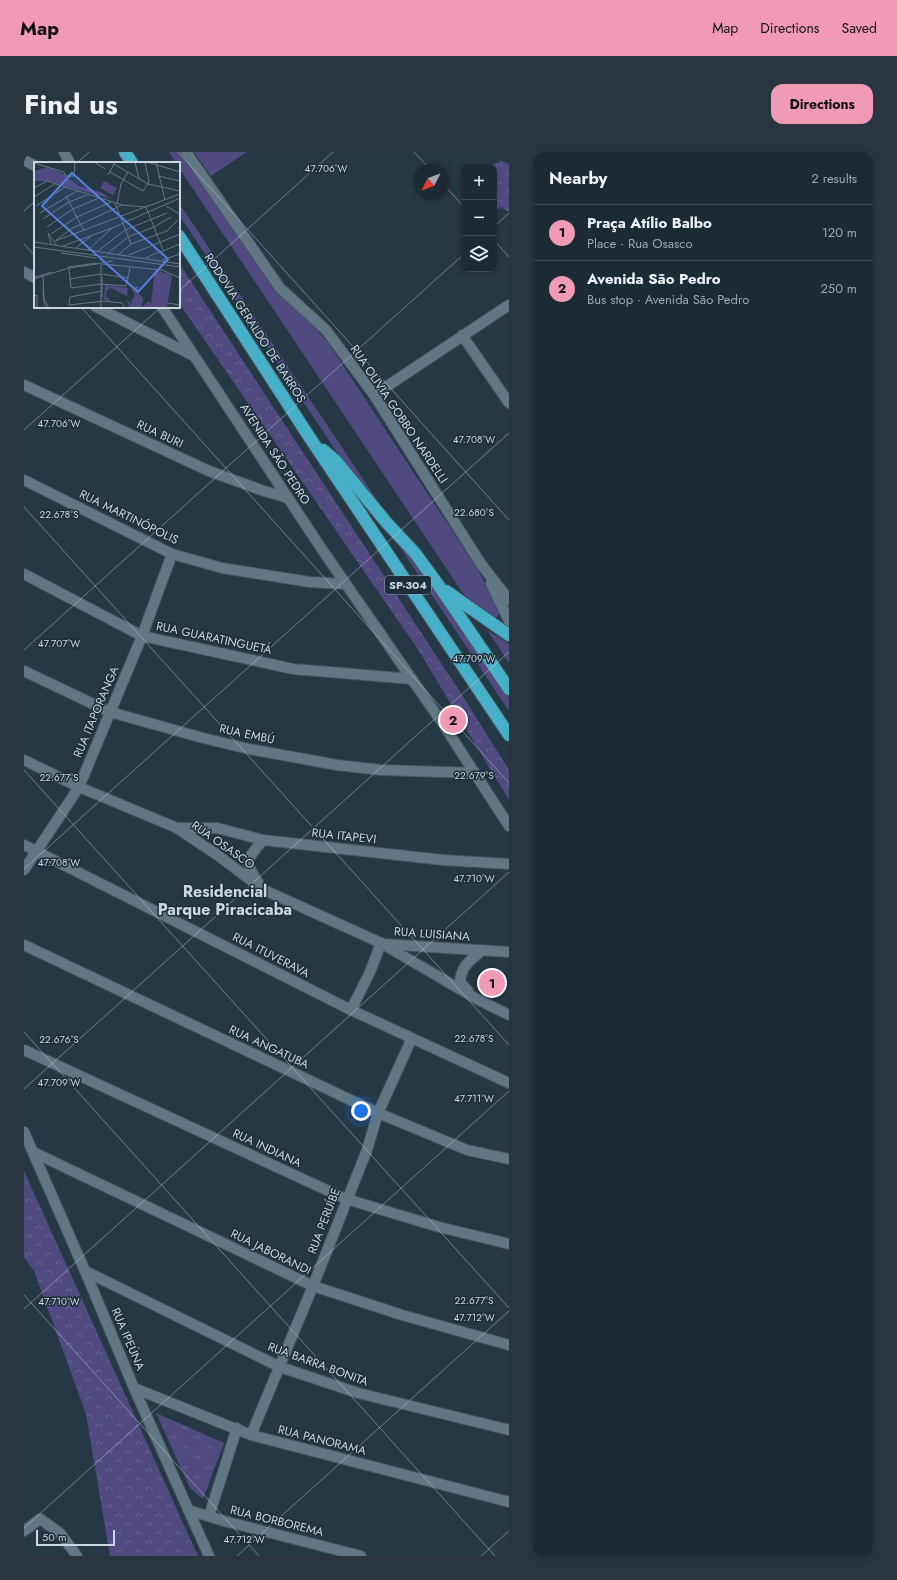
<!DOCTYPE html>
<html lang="en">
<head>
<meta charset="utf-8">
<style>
	:root { --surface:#1c2a34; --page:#293640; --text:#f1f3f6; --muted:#a0a7ac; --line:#3a464f; --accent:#f09ab6 }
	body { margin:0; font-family:Jost,sans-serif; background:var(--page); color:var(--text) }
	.controls { position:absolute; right:12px; top:12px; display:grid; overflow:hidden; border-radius:8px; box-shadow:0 2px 6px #0003 }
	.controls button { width:36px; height:36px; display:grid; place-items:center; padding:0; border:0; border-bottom:1px solid var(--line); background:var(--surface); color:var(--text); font:20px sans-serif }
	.compass { position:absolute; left:389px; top:12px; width:36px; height:36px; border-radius:50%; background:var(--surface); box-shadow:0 2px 6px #0003; rotate:228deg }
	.scale { position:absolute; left:12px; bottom:10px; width:79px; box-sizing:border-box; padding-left:4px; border:2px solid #cbd7e0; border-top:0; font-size:11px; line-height:14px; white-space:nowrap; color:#cbd7e0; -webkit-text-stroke:3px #1b2e3b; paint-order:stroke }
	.you { position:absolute; left:337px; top:959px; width:14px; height:14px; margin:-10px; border:3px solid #fff; border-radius:50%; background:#1a73e8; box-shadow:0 0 0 6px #1a73e833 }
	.badge { display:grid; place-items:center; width:26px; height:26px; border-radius:50%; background:var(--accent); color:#111; font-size:13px; font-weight:700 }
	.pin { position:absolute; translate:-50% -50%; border:2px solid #fff; box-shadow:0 1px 4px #0006 }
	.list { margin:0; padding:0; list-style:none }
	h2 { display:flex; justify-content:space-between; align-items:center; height:52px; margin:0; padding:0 16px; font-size:17px }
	h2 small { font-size:13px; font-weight:400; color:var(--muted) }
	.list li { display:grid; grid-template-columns:26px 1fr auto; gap:12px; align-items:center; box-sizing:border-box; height:56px; padding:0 16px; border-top:1px solid var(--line) }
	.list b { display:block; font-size:15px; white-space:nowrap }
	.list p { margin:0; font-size:13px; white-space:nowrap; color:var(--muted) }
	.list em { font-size:13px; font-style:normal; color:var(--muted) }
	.icon { flex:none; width:22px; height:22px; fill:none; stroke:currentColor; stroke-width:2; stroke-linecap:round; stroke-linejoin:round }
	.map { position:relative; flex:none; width:485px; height:1404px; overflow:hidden; border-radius:12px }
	header { display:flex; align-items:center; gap:24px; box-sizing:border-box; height:56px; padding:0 20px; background:var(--accent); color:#111 }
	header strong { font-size:19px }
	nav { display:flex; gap:22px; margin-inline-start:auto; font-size:14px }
	.intro { display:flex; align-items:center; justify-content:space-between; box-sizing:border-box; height:96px; padding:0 24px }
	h1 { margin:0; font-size:28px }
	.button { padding:10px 18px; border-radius:12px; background:var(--accent); color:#111; font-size:14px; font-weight:700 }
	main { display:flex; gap:24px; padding:0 24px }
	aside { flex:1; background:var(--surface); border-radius:12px; box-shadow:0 2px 6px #0003 }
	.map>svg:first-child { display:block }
	.grass { fill:#504a81 }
	.forest { fill:url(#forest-crowns) }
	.park { fill:url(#park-tufts) }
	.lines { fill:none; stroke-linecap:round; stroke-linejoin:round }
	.minor-casing { stroke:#455662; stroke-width:12 }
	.highway-casing { stroke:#455662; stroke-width:14 }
	.minor { stroke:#627786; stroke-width:10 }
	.highway { stroke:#48afc8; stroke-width:12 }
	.ticks { fill:none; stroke:#cbd7e0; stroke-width:1; stroke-opacity:0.45 }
	.labels { text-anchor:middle; stroke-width:3; stroke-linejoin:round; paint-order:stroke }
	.shield { fill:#1b2e3b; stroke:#96a4ae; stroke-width:1 }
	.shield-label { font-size:11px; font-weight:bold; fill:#cbd7e0 }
	.street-label { font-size:12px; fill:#cbd7e0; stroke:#1b2e3b }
	.district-label { font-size:16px; font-weight:bold; fill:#cbd7e0; stroke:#1b2e3b }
	.inset-road { fill:none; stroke:#677884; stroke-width:1 }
	.view { fill:#5a7edb; fill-opacity:0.15; stroke:#5a7edb; stroke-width:2 }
	.inset-edge { fill:none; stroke:#cbd7e0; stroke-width:2 }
	.ticks-label { font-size:10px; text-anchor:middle; fill:#cbd7e0; stroke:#1b2e3b; stroke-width:3; stroke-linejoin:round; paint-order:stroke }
</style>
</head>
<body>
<header>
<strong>Map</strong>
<nav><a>Map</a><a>Directions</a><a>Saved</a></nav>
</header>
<div class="intro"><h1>Find us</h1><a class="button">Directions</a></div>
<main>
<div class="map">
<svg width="485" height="1404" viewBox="0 0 485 1404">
	<defs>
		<pattern id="forest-crowns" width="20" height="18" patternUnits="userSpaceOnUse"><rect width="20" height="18" fill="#504a81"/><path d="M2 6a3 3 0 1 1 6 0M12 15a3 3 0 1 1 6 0" fill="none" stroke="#686393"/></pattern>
		<pattern id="park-tufts" width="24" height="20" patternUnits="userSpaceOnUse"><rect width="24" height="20" fill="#504a81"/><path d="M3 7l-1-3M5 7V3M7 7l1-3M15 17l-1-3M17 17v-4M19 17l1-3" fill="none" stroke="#686393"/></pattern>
	</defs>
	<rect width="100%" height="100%" fill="#253846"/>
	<g class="grass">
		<path d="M145,0H156L244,129L286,170L305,192L454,418L477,460L473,465L462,463L438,440L155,16V11H152Z"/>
		<path d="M170,0H223L187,24Z"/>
		<path d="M155,51L485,546V559L155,63Z"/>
		<path d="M463,478L485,492V511Z"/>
	</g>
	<g class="forest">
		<path d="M477,9L485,12V60L477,55L470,60V15H463Z"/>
		<path d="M155,111L440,546L485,618V648L395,499L155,151Z"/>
		<path d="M0,1019L174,1404H86L62,1262L10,1119L0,1105Z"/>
	</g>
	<path class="park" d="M132,1261L200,1291L179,1347L166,1336Z"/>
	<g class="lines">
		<defs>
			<g id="minor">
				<path d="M40,0L46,11"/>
				<path d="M162,0L256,136L302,178L350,243L457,412L485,448"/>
				<path d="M0,8L11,14"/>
				<path d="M0,120L11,126"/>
				<path d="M72,155L168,203"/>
				<path d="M138,155L297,396L419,572L485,674"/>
				<path d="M438,183L485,251"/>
				<path d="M0,233L185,319L237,338L264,346"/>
				<path d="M350,243L485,153"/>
				<path d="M0,328L148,402L198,416L286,430L321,432"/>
				<path d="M0,422L118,484L269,517L388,527"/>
				<path d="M467,431L485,469"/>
				<path d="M0,519L86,560L179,586L225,597L313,613L357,618L451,621"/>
				<path d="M0,608L55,635L153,676L192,702L240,738L357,791L451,846L485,863"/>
				<path d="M154,676H193L239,688L419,708L485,712"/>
				<path d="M0,693L327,858L485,931"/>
				<path d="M0,718L55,635L118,484L148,402"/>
				<path d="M234,730C219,708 223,708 239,688"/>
				<path d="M359,792L485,800"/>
				<path d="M0,793L354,961L443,998L485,1007"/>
				<path d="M444,839L436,830C437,814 446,809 457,799"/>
				<path d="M327,858L346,820L357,791"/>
				<path d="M0,898L322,1047L415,1075L485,1092"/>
				<path d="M0,980L61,1119L110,1236L185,1404"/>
				<path d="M9,1000L289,1134L378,1163L485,1193"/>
				<path d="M61,1119L256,1215L334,1241L485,1278"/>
				<path d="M110,1236L227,1283L485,1350"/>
				<path d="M227,1283L289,1134L343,998L354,961L388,886"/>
				<path d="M164,1358L200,1369L337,1404"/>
				<path d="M185,1364L213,1276"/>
				<path d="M0,1379L16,1367L36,1381L53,1404"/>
			</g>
			<g id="highway">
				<path d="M101,0L108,11"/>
				<path d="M155,84L284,283L485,583"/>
				<path d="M299,298L312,309L362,370L391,401L415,434L485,537"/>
				<path d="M422,439L485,483"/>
			</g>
		</defs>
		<use href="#minor" class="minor-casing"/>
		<use href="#highway" class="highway-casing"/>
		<use href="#minor" class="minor"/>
		<use href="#highway" class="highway"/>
	</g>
	<path class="ticks" d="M154,0L485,368M390,0L407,18M53,11L65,0M419,32L440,55M0,59L11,49M470,75L485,61M470,88L485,105M0,92L11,104M155,139L309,0M57,155L485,631M0,278L137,155M0,355L485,893M0,498L440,102M0,618L485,1156M0,717L485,281M0,880L471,1404M0,937L485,500M0,1143L235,1404M0,1157L485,720M0,1376L485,939M213,1404L485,1159M457,1404L485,1379"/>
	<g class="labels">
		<rect class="shield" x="361" y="424" width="46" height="18" rx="3"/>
		<g class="shield-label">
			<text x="384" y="437">SP-304</text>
		</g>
		<g class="street-label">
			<text transform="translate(231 176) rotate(57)" y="4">RODOVIA GERALDO DE BARROS</text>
			<text transform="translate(375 262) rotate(56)" y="4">RUA OLIVIA GOBBO NARDELLI</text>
			<text transform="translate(136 282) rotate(25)" y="4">RUA BURI</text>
			<text transform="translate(251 302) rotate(57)" y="4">AVENIDA SÃO PEDRO</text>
			<text transform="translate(105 365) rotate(26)" y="4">RUA MARTINÓPOLIS</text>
			<text transform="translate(190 486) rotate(12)" y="4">RUA GUARATINGUETÁ</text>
			<text transform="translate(72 560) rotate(-67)" y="4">RUA ITAPORANGA</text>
			<text transform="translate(223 582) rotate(12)" y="4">RUA EMBÚ</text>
			<text transform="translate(320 684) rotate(6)" y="4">RUA ITAPEVI</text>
			<text transform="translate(199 693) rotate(35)" y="4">RUA OSASCO</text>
			<text transform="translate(408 782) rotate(4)" y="4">RUA LUISIANA</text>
			<text transform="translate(247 803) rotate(27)" y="4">RUA ITUVERAVA</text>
			<text transform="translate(245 895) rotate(25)" y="4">RUA ANGATUBA</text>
			<text transform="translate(243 996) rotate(25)" y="4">RUA INDIANA</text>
			<text transform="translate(300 1069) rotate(-69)" y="4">RUA PERUÍBE</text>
			<text transform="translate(247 1100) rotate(26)" y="4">RUA JABORANDI</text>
			<text transform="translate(104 1187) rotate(67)" y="4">RUA IPEÚNA</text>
			<text transform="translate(294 1212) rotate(20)" y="4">RUA BARRA BONITA</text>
			<text transform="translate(298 1288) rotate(14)" y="4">RUA PANORAMA</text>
			<text transform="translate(253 1369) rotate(14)" y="4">RUA BORBOREMA</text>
		</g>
		<g class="district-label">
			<text x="201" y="745">Residencial<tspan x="201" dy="18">Parque Piracicaba</tspan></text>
		</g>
	</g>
	<g transform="translate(10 10)">
		<rect width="146" height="146" fill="#253846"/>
		<path d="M70,19L83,26L79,33L66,26ZM121,108L138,113L133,146H125L121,141L117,142Z" fill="#504a81"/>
		<path d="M13,5L28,11L44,24L67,30L77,37L15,19H0V9ZM102,124L105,125L103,130L109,136L108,145L115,139L117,142L123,141L125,146H96L92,137L98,143L97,139L101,134L98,127Z" fill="#504a81"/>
		<path d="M71,123L94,126L93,134L77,126L73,128L72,134L77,139L70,138Z" fill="#504a81"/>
		<path class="inset-road" d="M60,0L71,7M101,0L105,17M113,0L146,10M122,0L131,38M0,1L30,10M80,2L114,22L146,29M30,10L31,14H40L41,0M76,10L109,29L115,20L111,0M74,13L81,0M124,14L146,19M0,26L13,19L88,43L111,45M32,34L50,69M0,35L21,22M81,41L97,82M83,42L87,22L94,10M2,44L31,25M132,44L146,52M112,45L129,88M6,51L43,29M9,57L35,40L53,33M13,65L39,47L65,36M17,72L43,55L77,40M22,78L39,66L88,43M21,79L146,32M0,80L146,102M17,82L14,71L22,83M29,84L78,66L146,36M0,85L146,105M42,86L57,74M54,88L78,66M64,89L91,68L133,51M27,91L62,96M74,91L94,75L120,65L137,55M85,92L97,82L133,69L144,58M95,93L146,72M111,96L146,82M128,98L146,92M62,102L79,99M69,102L128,108L146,116M34,105L63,101M35,106L37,126L67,122L92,124L96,106M9,114L10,137L15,146M1,115L18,110M0,117L35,106L63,102M35,117L67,112L95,116M9,128L10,141L13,146M68,129L36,135L35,143L70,139L88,141L91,146M0,134L3,133V146M68,136V115M134,141L146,143M67,146V102"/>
		<path class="view" d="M38,11L134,97L104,130L8,44Z"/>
		<rect width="146" height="146" class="inset-edge"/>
	</g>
	<g class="ticks-label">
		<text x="302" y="20">47.706°W</text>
		<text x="35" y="275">47.706°W</text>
		<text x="450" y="291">47.708°W</text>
		<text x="450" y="364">22.680°S</text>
		<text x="35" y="366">22.678°S</text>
		<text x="35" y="495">47.707°W</text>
		<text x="450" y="510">47.709°W</text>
		<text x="450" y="627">22.679°S</text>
		<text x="35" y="629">22.677°S</text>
		<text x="35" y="714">47.708°W</text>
		<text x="450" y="730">47.710°W</text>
		<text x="450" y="890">22.678°S</text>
		<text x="35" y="891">22.676°S</text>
		<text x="35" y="934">47.709°W</text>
		<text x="450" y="950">47.711°W</text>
		<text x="450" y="1152">22.677°S</text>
		<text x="35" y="1153">47.710°W</text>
		<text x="450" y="1169">47.712°W</text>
		<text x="220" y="1391">47.712°W</text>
	</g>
</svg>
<div class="controls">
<button>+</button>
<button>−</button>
<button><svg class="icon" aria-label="layers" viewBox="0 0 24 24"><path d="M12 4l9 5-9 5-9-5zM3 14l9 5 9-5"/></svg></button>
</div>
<svg class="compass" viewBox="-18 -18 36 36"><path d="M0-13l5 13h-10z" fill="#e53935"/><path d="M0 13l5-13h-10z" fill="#a0a7ac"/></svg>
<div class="scale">50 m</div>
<div class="you"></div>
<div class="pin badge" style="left:468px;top:831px">1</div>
<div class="pin badge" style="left:429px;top:568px">2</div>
</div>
<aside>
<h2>Nearby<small>2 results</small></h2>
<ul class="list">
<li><span class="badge">1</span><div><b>Praça Atílio Balbo</b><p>Place · Rua Osasco</p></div><em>120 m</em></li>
<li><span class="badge">2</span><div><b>Avenida São Pedro</b><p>Bus stop · Avenida São Pedro</p></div><em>250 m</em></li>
</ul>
</aside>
</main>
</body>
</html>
